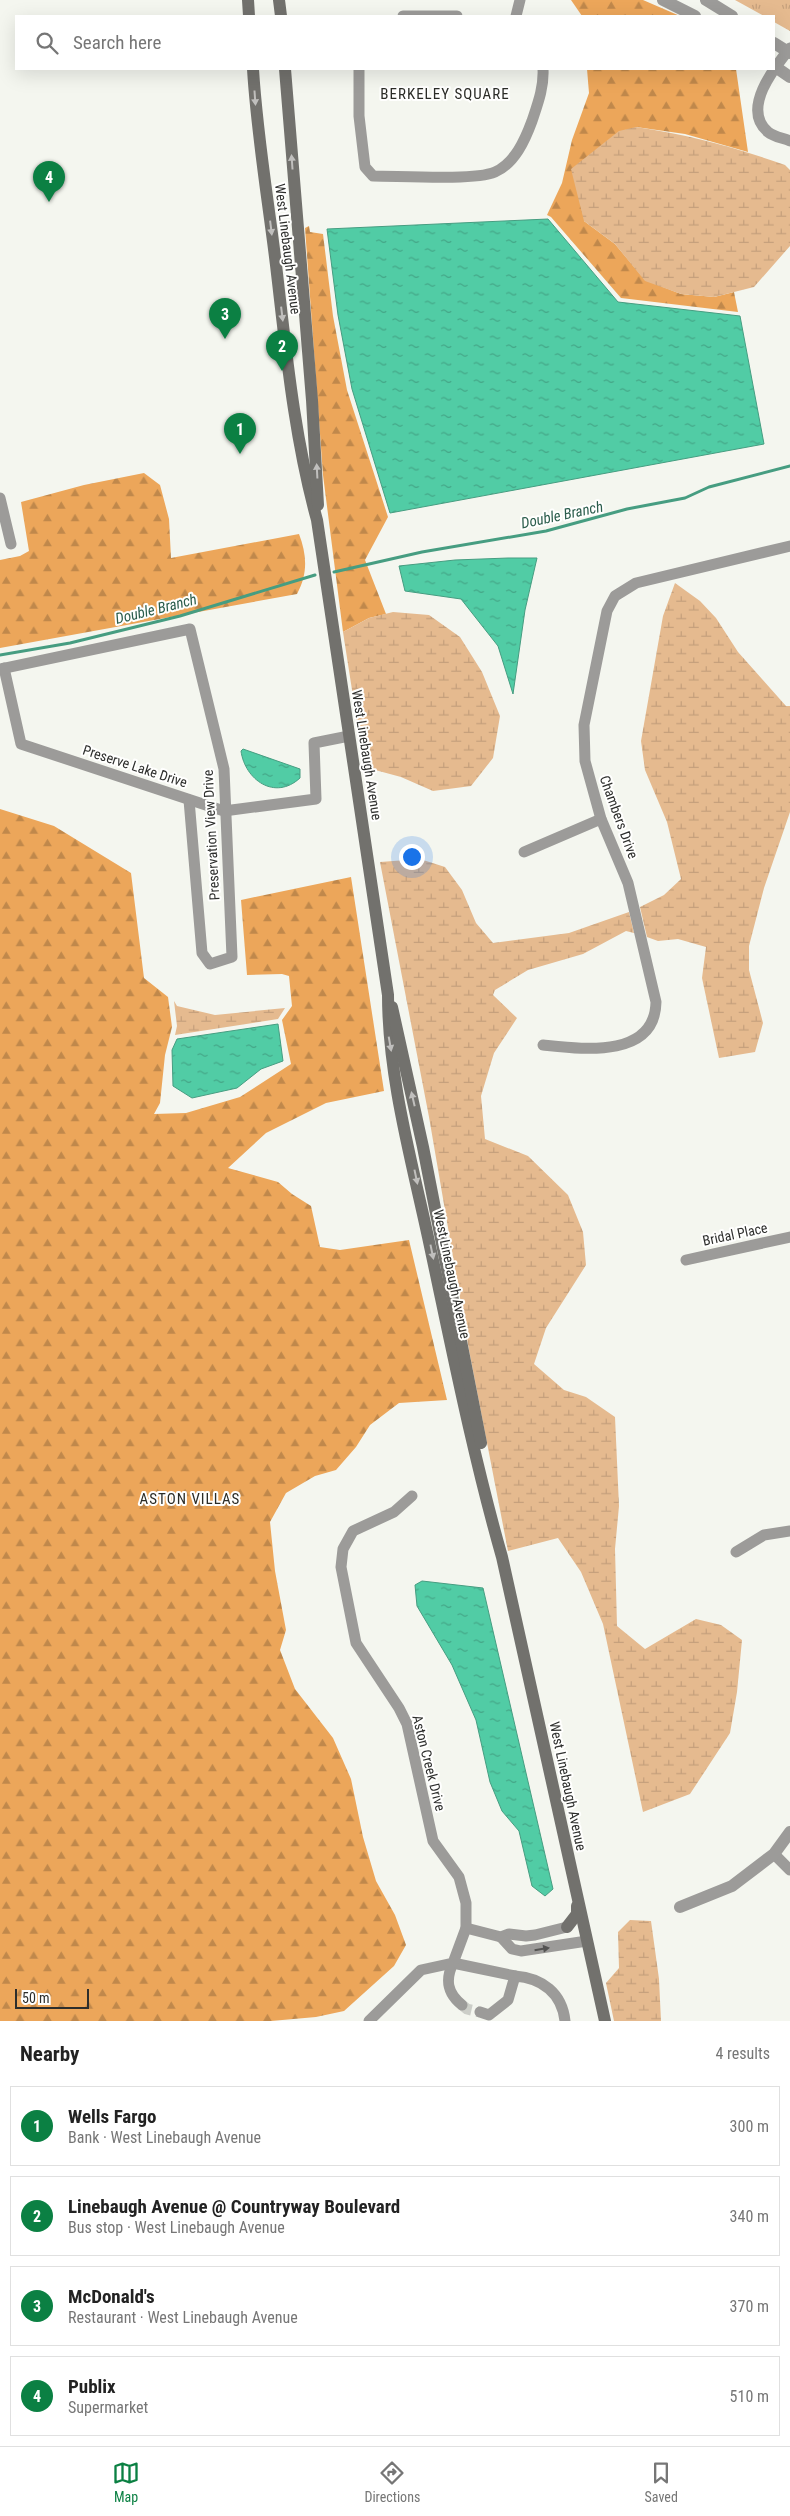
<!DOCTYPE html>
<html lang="en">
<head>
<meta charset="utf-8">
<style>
	:root { --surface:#fff; --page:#f2f2f2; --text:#222; --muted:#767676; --line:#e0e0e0; --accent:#0b8043 }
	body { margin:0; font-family:"Roboto Condensed",sans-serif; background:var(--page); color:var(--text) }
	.scale { position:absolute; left:15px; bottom:12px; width:74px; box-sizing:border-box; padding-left:5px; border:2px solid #2d2e2c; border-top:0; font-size:14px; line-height:18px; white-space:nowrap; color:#2d2e2c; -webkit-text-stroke:4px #fffffe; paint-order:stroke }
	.you { position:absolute; left:411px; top:856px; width:18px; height:18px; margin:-12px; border:4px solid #fff; border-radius:50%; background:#1a73e8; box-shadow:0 0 0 8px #1a73e833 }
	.badge { display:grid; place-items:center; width:32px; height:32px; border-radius:50%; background:var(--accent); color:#fff; font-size:16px; font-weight:700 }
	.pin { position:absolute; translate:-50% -41px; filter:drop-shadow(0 1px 2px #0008) }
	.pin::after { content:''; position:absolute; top:26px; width:18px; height:15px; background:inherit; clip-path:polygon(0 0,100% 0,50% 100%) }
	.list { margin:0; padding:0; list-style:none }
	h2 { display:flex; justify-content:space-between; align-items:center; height:65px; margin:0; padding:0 20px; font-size:21px }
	h2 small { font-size:16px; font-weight:400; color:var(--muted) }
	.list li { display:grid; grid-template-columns:32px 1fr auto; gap:15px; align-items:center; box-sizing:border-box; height:80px; margin:0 10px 10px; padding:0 10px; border:1px solid var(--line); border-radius:0px }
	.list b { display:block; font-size:19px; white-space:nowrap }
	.list p { margin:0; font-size:16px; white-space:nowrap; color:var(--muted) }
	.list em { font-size:16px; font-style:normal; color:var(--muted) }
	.icon { flex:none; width:28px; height:28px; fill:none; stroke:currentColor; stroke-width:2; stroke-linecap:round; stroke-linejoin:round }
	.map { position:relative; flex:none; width:790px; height:2021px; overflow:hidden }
	.search { position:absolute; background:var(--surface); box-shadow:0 5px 20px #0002; left:15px; right:15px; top:15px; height:55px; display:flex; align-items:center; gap:12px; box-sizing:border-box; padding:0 18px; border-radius:0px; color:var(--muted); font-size:19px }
	.sheet { height:425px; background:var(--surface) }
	nav { display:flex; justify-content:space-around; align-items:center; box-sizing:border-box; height:70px; border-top:1px solid var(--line); background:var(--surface); font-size:14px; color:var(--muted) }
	nav a { display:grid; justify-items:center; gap:2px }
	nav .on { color:var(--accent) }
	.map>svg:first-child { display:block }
	.forest { fill:url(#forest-firs) }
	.wetland { fill:url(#wetland-marsh) }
	.park { fill:url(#park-tufts) }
	.water { fill:url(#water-ripples); stroke:#469d81 }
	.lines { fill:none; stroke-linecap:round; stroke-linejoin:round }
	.stream { stroke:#469d81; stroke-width:3 }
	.minor-tunnel { stroke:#cccec8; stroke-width:11; stroke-dasharray:11 5.5; stroke-linecap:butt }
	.minor { stroke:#9c9b99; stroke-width:11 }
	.tertiary { stroke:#9c9b99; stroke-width:12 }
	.secondary { stroke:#72716d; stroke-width:12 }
	.oneway { fill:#c0bfbd }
	.oneway2 { fill:#545452 }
	.labels { text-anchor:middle; stroke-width:4; stroke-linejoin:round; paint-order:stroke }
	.street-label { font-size:14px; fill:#2d2e2c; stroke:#fffffe }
	.neighbourhood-label { font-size:15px; letter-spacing:1px; fill:#2b2c27; stroke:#fffffe }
	.water-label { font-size:15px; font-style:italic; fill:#2b5d4c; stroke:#fffffe }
</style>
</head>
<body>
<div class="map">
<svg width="790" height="2021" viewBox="0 0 790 2021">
	<defs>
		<pattern id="forest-firs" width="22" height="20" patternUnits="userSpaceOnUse" patternTransform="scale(1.25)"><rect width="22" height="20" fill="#eca65a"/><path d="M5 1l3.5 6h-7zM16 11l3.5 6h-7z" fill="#c0884b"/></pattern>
		<pattern id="wetland-marsh" width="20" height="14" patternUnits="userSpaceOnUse" patternTransform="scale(1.25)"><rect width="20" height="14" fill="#e5ba8f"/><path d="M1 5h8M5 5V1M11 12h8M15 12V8" fill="none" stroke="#c5a07c"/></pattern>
		<pattern id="park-tufts" width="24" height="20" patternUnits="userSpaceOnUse" patternTransform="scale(1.25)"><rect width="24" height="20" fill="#e5ba8f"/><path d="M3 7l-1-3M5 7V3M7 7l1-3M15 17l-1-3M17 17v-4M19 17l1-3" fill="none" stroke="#c5a07c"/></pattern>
		<pattern id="water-ripples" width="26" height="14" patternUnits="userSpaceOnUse" patternTransform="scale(1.25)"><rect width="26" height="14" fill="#51cca5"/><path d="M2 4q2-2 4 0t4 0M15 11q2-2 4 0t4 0" fill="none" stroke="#44a687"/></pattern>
	</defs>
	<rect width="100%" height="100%" fill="#f4f6ef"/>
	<g class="forest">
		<path d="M571,0H643L680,16H582Z"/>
		<path d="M587,69H736L748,152L685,134L636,127L584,221L615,244L645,280L681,294L714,297L734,292L738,312L621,298L551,217L547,215L562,183L572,140L589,93Z"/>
		<path d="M309,226L310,232L323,234L333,316L347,390L388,517L365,560L386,614L369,618L343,632L323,475L305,228Z"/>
		<path d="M144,473L160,485L169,519L171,558L299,534C307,555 308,574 297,594L0,648V560L20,556L29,551L21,502L84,485Z"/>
		<path d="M0,809L54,826L131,873L144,978L168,997L172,1027L165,1055L160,1103L154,1114L186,1113L240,1097L291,1064L282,1020L292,1006L289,976L282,974L247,975L241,900L351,877L384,1091L326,1103L266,1133L228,1168L278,1182L292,1194L311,1206L320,1247L340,1250L409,1240L447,1400L399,1403L370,1425L356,1447L336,1470L315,1476L286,1493L270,1522L275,1571L286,1630L280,1650L295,1689L333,1738L351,1779L363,1837L376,1881L395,1915L406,1945L394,1966L344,2011L316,2017L271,2021H0Z"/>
	</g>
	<g class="wetland">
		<path d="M636,127C690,135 734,147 785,165L790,170V246L754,287L714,297L681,294L645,281L615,244L584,221L571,169L619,131Z"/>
		<path d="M675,583L700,601L716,618L738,652L786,706H790V812L764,888L749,946V970L763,1023L755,1052L719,1058L702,978L706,947L678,939L658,941L647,937L640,907L664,895L681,879L667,822L645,770L641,741L663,616Z"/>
		<path d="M393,612L429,615L460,637L482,672L500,716L493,758L471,786L433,791L401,777L364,767L343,632L369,618Z"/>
		<path d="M420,859L445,867L462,890L476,923L493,943L569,933L629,912L634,933L626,931L583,954L528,970L495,990L493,995L517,1018L494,1053L481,1096L485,1139L528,1156L568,1195L583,1232L586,1265L546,1328L534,1364L564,1390L586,1397L615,1417L619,1506L615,1549L617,1626L645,1649L696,1619L721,1625L742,1640L737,1692L730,1733L690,1794L643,1812L603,1624L581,1572L558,1538L508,1551L469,1350L429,1117L380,862Z"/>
		<path d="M174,1001L177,1006L215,1015L285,1008L278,1019L175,1035L177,1026Z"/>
		<path d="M630,1920L651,1921L659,1979L661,2021H614L606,1983L619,1968L618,1932Z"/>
	</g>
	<path class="park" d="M735,0H790V31L774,22V16H764Z"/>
	<g class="water">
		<path d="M548,219L618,302L740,316L764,444L390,513L352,389L338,315L327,229Z"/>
		<path d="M508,558H537L525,610L513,694L498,646L461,599L405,591L399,566L455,560Z"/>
		<path d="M243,749L300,769V778C275,801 245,780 241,751Z"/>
		<path d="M278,1024L283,1061L261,1069L237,1088L192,1098L173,1086L172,1050L177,1039Z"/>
		<path d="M422,1581L483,1588L553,1889L545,1896L532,1886L519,1831L502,1811L490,1782L476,1720L452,1665L417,1606L415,1585Z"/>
	</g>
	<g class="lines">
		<g class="stream">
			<path d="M334,572L422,552L546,531L627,509L685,498L709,487L790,466"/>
			<path d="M0,655L70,643L180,616L315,575"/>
		</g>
		<path class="minor-tunnel" d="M462,2005L467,2009L480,2012"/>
		<g class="minor">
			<path d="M403,16H457"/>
			<path d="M516,16L520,0"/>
			<path d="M790,48C774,68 741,109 768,132C774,137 783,138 790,141"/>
			<path d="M359,69V116L365,167L373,176C400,176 474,181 495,172C515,163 525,140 532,121C538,103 544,87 543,69"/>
			<path d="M0,498L11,544"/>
			<path d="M4,668L21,744L224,811L316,799L314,743L349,736"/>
			<path d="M0,669L190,629L224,769L232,957L210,964L202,953L189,800"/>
			<path d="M524,852L601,819"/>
			<path d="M543,1045C582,1049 655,1059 656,1002L628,883L601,819L585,761L584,725L607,611L615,596L636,583L790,546"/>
			<path d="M686,1260L790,1237"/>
			<path d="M736,1552L764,1535L790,1531"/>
			<path d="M774,1854L790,1870"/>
			<path d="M466,1928L501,1937L509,1934L526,1936L535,1935L567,1927"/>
			<path d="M501,1937L512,1949L521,1951L587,1941"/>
			<path d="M462,2005C447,1993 445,1980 453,1963L515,1976"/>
			<path d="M480,2012L489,2015L508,2000L515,1976C542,1978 562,1993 565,2021"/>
			<path d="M369,2021L421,1970L453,1963L466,1928V1903L459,1877L433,1841L407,1724L399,1708L356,1643L341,1567L343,1549L353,1531L394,1512L412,1496"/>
		</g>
		<g class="tertiary">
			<path d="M663,0L695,16"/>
			<path d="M706,0L732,16"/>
			<path d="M774,43L790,53"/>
			<path d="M774,66L790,77"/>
			<path d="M680,1907L732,1886L774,1854L790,1832"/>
		</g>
		<g class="secondary">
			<path d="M248,0L249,16"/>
			<path d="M279,0L281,16"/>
			<path d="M253,69C257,135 268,199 276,265C286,350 294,437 317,520L388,995C388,1076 411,1158 428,1237C451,1344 472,1452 502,1557L605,2021"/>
			<path d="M285,69L312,400L318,505"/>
			<path d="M392,1007L423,1147L481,1443"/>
			<path d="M567,1927L577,1914V1906"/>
		</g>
	</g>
	<defs><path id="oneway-solid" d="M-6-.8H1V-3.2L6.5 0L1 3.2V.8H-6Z" transform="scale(1.25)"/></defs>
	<g class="oneway">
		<use href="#oneway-solid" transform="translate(255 98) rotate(86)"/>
		<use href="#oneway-solid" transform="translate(292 162) rotate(-94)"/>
		<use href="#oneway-solid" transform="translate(271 228) rotate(83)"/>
		<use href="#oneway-solid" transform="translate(282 314) rotate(83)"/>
		<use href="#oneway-solid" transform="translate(317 471) rotate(-93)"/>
		<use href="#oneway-solid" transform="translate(390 1044) rotate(80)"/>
		<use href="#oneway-solid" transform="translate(413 1099) rotate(-103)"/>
		<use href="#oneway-solid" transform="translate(416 1177) rotate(78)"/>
		<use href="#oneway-solid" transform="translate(432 1252) rotate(78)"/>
	</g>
	<use class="oneway2" href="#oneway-solid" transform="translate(542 1949) rotate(-9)"/>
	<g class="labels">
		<g class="street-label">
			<text transform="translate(288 249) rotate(83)" y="5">West Linebaugh Avenue</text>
			<text transform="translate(367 755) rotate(81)" y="5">West Linebaugh Avenue</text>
			<text transform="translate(135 766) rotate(18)" y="5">Preserve Lake Drive</text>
			<text transform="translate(619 817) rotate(70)" y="5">Chambers Drive</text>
			<text transform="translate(211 835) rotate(-93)" y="5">Preservation View Drive</text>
			<text transform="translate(735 1234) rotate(-12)" y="5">Bridal Place</text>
			<text transform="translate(452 1274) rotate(78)" y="5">West Linebaugh Avenue</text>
			<text transform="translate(429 1763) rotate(76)" y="5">Aston Creek Drive</text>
			<text transform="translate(568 1786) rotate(78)" y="5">West Linebaugh Avenue</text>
		</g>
		<g class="neighbourhood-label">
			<text x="445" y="99">BERKELEY SQUARE</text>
			<text x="190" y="1504">ASTON VILLAS</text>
		</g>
		<g class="water-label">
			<text transform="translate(562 515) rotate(-12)" y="5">Double Branch</text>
			<text transform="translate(156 609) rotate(-14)" y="5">Double Branch</text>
		</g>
	</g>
</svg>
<div class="scale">50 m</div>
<div class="you"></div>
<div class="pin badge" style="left:240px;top:454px">1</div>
<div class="pin badge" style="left:282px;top:371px">2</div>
<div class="pin badge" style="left:225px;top:339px">3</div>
<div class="pin badge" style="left:49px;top:202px">4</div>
<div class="search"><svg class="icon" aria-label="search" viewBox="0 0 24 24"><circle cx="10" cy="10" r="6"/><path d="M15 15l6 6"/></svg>Search here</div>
</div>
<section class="sheet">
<h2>Nearby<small>4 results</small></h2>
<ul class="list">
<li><span class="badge">1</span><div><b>Wells Fargo</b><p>Bank · West Linebaugh Avenue</p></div><em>300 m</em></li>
<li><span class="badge">2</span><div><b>Linebaugh Avenue @ Countryway Boulevard</b><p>Bus stop · West Linebaugh Avenue</p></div><em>340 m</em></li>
<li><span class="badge">3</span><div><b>McDonald's</b><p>Restaurant · West Linebaugh Avenue</p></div><em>370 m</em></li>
<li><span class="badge">4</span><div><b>Publix</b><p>Supermarket</p></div><em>510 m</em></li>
</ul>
</section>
<nav>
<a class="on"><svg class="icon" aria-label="map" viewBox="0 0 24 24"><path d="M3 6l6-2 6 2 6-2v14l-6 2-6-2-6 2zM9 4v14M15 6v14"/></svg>Map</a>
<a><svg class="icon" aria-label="directions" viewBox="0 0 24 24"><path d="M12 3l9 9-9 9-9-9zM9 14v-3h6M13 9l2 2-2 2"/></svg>Directions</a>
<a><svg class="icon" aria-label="saved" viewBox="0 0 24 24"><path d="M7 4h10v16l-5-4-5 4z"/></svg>Saved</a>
</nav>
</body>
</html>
